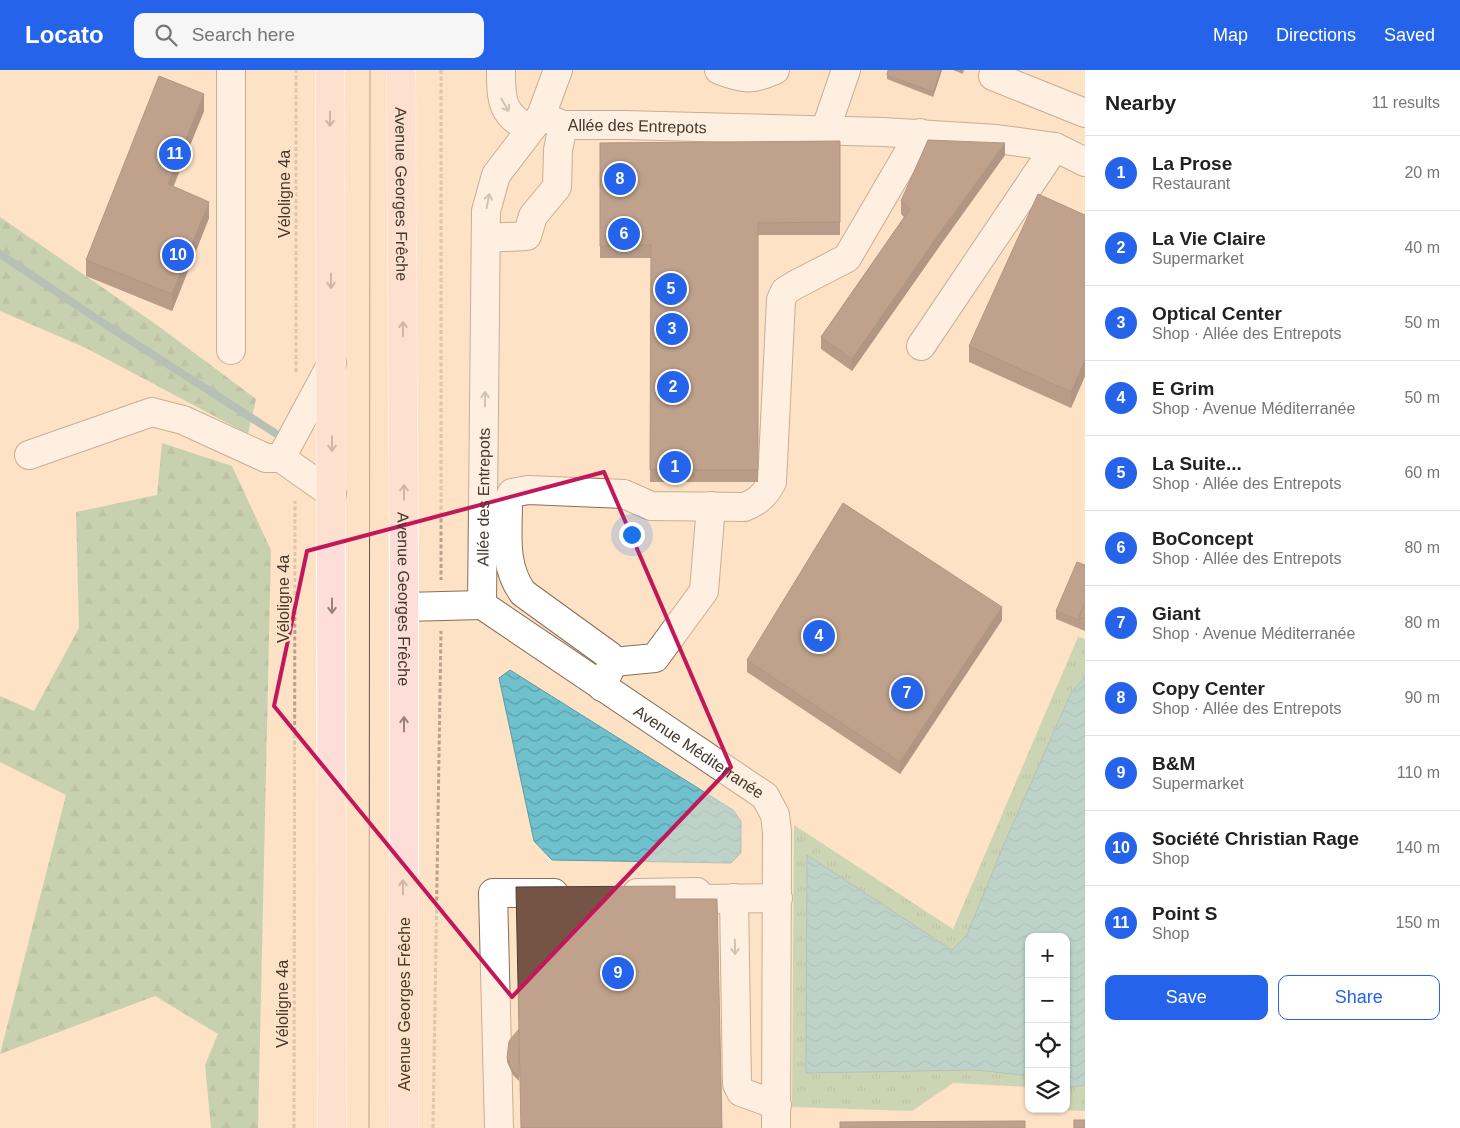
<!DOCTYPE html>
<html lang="en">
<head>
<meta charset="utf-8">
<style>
	:root { --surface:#fff; --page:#f6f6f6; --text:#222; --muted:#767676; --line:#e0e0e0; --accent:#2563eb }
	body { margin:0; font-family:Helvetica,sans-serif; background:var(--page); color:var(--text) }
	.controls { position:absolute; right:15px; bottom:15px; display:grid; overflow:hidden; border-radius:10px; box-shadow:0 1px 4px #0004 }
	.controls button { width:45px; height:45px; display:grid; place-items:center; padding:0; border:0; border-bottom:1px solid var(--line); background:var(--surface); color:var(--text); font:25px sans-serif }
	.you { position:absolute; left:631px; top:464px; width:18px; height:18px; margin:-12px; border:4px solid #fff; border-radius:50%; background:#1a73e8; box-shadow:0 0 0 8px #1a73e833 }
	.badge { display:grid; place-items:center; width:32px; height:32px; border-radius:50%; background:var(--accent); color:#fff; font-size:16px; font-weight:700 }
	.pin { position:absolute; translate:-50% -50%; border:2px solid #fff; box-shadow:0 1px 5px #0006 }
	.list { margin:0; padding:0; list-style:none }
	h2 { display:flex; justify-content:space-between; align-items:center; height:65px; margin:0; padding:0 20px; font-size:21px }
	h2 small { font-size:16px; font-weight:400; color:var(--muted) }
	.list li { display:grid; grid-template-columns:32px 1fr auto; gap:15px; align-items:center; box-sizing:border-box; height:75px; padding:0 20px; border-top:1px solid var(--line) }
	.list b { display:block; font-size:19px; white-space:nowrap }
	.list p { margin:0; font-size:16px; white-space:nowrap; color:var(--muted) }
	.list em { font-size:16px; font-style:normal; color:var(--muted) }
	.actions { display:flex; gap:10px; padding:15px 20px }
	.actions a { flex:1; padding:11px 0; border:1px solid var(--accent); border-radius:10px; text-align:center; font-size:18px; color:var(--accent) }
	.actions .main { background:var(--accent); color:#fff }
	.icon { flex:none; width:28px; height:28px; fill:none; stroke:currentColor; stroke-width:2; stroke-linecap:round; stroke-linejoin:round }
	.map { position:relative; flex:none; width:1085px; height:1058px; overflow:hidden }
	header { display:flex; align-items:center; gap:30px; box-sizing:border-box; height:70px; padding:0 25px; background:var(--accent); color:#fff }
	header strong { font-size:24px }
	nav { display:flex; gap:28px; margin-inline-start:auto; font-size:18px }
	.search { width:350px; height:45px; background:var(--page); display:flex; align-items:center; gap:12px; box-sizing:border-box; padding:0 18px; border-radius:10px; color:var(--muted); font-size:19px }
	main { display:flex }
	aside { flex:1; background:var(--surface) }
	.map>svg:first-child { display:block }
	.grass { fill:url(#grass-tufts) }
	.forest { fill:url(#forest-firs) }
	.water { fill:url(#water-waves); stroke:#62989e }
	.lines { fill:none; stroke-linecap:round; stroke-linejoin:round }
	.stream { stroke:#62989e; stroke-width:8 }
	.minor-casing { stroke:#886f56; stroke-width:30 }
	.major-casing { stroke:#fff; stroke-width:30 }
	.path { stroke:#b8a28d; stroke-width:3; stroke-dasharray:4 2.5; stroke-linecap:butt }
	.minor { stroke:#fff; stroke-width:28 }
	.major { stroke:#ffddd9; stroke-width:28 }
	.tram { stroke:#655749; stroke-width:1 }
	.wall { fill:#65483c }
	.shaded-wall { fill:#523b31 }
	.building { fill:#755446; stroke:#523b31 }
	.oneway { stroke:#a29c96 }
	.oneway2 { stroke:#98837b }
	.marked { fill:none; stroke:#c2185b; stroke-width:4; stroke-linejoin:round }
	.labels { text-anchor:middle; stroke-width:5; stroke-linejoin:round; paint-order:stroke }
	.street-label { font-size:16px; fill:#44392e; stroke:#fee2c6 }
</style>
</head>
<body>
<header>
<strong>Locato</strong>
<div class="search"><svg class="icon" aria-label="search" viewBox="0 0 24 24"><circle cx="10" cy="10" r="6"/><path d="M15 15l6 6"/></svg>Search here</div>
<nav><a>Map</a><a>Directions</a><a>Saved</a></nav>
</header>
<main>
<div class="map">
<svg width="1085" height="1058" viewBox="0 0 1085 1058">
	<defs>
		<pattern id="grass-tufts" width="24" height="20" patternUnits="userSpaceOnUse" patternTransform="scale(1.25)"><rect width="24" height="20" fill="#8fc49b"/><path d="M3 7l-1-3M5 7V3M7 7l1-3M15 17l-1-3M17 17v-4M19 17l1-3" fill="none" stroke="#76a07f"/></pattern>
		<pattern id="forest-firs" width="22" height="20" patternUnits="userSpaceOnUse" patternTransform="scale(1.25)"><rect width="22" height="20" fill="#87bd93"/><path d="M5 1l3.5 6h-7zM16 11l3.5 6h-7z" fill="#709b78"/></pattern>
		<pattern id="water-waves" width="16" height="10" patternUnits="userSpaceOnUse" patternTransform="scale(1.25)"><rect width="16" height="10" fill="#6fc1ce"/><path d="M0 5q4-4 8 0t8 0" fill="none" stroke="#5d9ea8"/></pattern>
	</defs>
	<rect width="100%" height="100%" fill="#fee2c6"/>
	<g class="grass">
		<path d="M1078,567L1085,569V617L1005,801L1029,990V1017L953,1013L912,1041L792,1037L794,755L953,859Z"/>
		<path d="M1085,992V1041L1060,1040L1066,1039V999Z"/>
	</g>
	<g class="forest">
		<path d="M0,147L157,255L256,329L248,364L86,278L0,241Z"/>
		<path d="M162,373L232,396L271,480L258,1058H211L205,995L218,964L155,926L0,984L66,725L0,692V626L34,641L79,558L76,442L157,425Z"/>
	</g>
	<g class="water">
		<path d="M510,600L733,740L741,751V783L731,793L552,790L534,771L499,608Z"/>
		<path d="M1085,607V1015L1066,1018V867H1029V1006L977,1000L806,1003L807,785L952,880L967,865L1004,774L1071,623Z"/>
	</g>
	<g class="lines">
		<path class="stream" d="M0,184L94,247L275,363"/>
		<defs>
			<g id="minor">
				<path d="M501,0C501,29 501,46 531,59"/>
				<path d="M719,0C743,9 750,11 775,0"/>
				<path d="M993,6L1085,43"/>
				<path id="s1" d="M541,46L563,55H624L883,62L997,69L1055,77L1085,92"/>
				<path d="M825,61L846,0"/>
				<path d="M486,168L527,166L533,146L557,117L558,80L563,55"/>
				<path d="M921,276L1055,77"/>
				<path d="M231,280V0"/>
				<path d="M332,293L281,388L332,424"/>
				<path d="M29,385L152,342L183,350L266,388H281"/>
				<path id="s2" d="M482,535L753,718L765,726L775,745L777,762L776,1058"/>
				<path id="s3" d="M482,535L486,141L496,105L541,46L558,0"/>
				<path d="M404,537L482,535"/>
				<path d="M613,592L655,588L704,521L711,436"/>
				<path d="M602,617L613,592L610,586L523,523C503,496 508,464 508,432L512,423L528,420L624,424L651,436L744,437C758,432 765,425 772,412L781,230L785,221L795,215L847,188L920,63"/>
				<path d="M637,823L697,822L703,829L778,828"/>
				<path d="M734,828L737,1014L741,1022L777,1035"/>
				<path d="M499,1058L493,823H554"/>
			</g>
			<g id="major">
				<path d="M330,0L332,1058"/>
				<path id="s4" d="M401,0L404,521V1058"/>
			</g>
		</defs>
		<use href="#minor" class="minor-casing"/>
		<use href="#major" class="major-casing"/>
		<g class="path">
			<path d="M441,0V510"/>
			<path d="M296,302V0"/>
			<path d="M294,1058L295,431"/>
			<path d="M433,1058L441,561"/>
		</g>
		<use href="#minor" class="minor"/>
		<use href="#major" class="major"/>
		<path class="tram" d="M369,1058L370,0"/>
	</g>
	<g class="wall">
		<path d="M942,0L933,27L887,9V5Z"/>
		<path d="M953,0H964L963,4Z"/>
		<path d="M204,41L173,116L209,148L172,241L86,206V190Z"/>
		<path d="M840,71V165H758V412H650L651,188H600V73Z"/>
		<path d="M1005,85L941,174L852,301L821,279V267L904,147L901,144V131Z"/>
		<path d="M1085,145V306L1071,338L969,292V276Z"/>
		<path d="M1085,495V561L1056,549V541Z"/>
		<path d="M1002,550L900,704L747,602V590Z"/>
		<path d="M519,959V1011L513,1005L507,992V988Z"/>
	</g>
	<g class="shaded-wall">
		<path d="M941,0H942L933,27V22Z"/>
		<path d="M204,24V41L168,130V114Z"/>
		<path d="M1005,73V85L941,174L852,301V289L941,161Z"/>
		<path d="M209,132V148L172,241V224Z"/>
		<path d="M1085,290V306L1071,338V322Z"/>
		<path d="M1002,537V550L900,704V692Z"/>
	</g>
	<g class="building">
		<path d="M888,0H941L933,22L887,5Z"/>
		<path d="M159,6L204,24L168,114L209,132L172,224L86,190Z"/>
		<path d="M928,70L1005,73L941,161L852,289L821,267L910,139L901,131Z"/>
		<path d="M840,71V152L758,153V400H650L651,175L600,176V73Z"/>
		<path d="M1038,124L1085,145V290L1071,322L969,276Z"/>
		<path d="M843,433L1002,537L900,692L747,590Z"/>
		<path d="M1077,492L1085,495V533L1079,547V550L1056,541Z"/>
		<path d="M1085,533V549L1079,547Z"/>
		<path d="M675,816V829H717L722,1058H521L516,817Z"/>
		<path d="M519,959V1007L513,1001L507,988L509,971Z"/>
		<rect x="1074" y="1050" width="11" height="8"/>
		<path d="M1025,1051V1058H840V1052Z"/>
	</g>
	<defs><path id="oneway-shaft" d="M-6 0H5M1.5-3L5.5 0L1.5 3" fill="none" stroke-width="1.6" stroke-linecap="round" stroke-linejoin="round" transform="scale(1.25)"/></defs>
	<g class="oneway">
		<use href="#oneway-shaft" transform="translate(505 35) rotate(60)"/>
		<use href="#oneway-shaft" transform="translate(488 131) rotate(-79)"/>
		<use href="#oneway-shaft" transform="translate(485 329) rotate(-90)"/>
		<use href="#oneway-shaft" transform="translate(735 877) rotate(89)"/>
	</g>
	<g class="oneway2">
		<use href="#oneway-shaft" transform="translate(330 49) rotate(90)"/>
		<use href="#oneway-shaft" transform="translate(331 211) rotate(90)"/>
		<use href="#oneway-shaft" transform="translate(403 259) rotate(-90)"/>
		<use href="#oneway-shaft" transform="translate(332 374) rotate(90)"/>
		<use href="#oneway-shaft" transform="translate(404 422) rotate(-90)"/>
		<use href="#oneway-shaft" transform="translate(332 536) rotate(90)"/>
		<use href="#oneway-shaft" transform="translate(404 654) rotate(-90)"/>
		<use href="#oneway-shaft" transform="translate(403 817) rotate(-90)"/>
	</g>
	<path d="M0 0H1085V1058H0ZM604,402L731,697L512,927L274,636L307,481Z" fill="#fee2c6" fill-opacity=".55" fill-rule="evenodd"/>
	<path class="marked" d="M604,402L731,697L512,927L274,636L307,481Z"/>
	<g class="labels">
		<g class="street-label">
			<text dy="6" stroke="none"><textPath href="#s1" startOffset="98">Allée des Entrepots</textPath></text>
			<text transform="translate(284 124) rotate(-90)" y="6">Véloligne 4a</text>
			<text dy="6" stroke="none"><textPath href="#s4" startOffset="124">Avenue Georges Frêche</textPath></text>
			<text dy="6" stroke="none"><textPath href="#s3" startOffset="108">Allée des Entrepots</textPath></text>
			<text transform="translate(283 529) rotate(-90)" y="6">Véloligne 4a</text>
			<text dy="6" stroke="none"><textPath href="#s4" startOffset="529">Avenue Georges Frêche</textPath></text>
			<text dy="6" stroke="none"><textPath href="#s2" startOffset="262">Avenue Méditerranée</textPath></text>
			<text transform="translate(282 934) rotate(-90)" y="6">Véloligne 4a</text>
			<text transform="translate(404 934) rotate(-90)" y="6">Avenue Georges Frêche</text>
		</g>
	</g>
</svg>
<div class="controls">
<button>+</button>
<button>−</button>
<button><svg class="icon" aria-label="locate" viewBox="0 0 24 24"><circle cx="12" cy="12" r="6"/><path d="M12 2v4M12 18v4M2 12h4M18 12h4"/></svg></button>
<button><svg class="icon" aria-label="layers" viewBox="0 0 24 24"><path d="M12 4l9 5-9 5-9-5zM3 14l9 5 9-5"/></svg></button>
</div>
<div class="you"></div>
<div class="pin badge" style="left:675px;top:397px">1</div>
<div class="pin badge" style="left:673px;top:317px">2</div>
<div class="pin badge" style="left:672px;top:259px">3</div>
<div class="pin badge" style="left:819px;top:566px">4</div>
<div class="pin badge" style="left:671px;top:219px">5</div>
<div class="pin badge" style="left:624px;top:164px">6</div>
<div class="pin badge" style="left:907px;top:623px">7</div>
<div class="pin badge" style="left:620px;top:109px">8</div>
<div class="pin badge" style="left:618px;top:903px">9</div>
<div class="pin badge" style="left:178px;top:185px">10</div>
<div class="pin badge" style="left:175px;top:84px">11</div>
</div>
<aside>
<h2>Nearby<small>11 results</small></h2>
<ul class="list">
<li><span class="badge">1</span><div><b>La Prose</b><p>Restaurant</p></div><em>20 m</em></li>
<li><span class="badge">2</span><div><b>La Vie Claire</b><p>Supermarket</p></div><em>40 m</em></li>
<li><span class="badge">3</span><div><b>Optical Center</b><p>Shop · Allée des Entrepots</p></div><em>50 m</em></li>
<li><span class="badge">4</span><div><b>E Grim</b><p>Shop · Avenue Méditerranée</p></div><em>50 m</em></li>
<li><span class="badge">5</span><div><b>La Suite...</b><p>Shop · Allée des Entrepots</p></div><em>60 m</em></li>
<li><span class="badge">6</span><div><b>BoConcept</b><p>Shop · Allée des Entrepots</p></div><em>80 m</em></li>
<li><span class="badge">7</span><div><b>Giant</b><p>Shop · Avenue Méditerranée</p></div><em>80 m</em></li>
<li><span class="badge">8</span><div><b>Copy Center</b><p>Shop · Allée des Entrepots</p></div><em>90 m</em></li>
<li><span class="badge">9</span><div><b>B&amp;M</b><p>Supermarket</p></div><em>110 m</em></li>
<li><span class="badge">10</span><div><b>Société Christian Rage</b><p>Shop</p></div><em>140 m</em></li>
<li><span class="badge">11</span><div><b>Point S</b><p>Shop</p></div><em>150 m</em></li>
</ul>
<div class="actions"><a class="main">Save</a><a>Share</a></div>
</aside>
</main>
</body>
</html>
